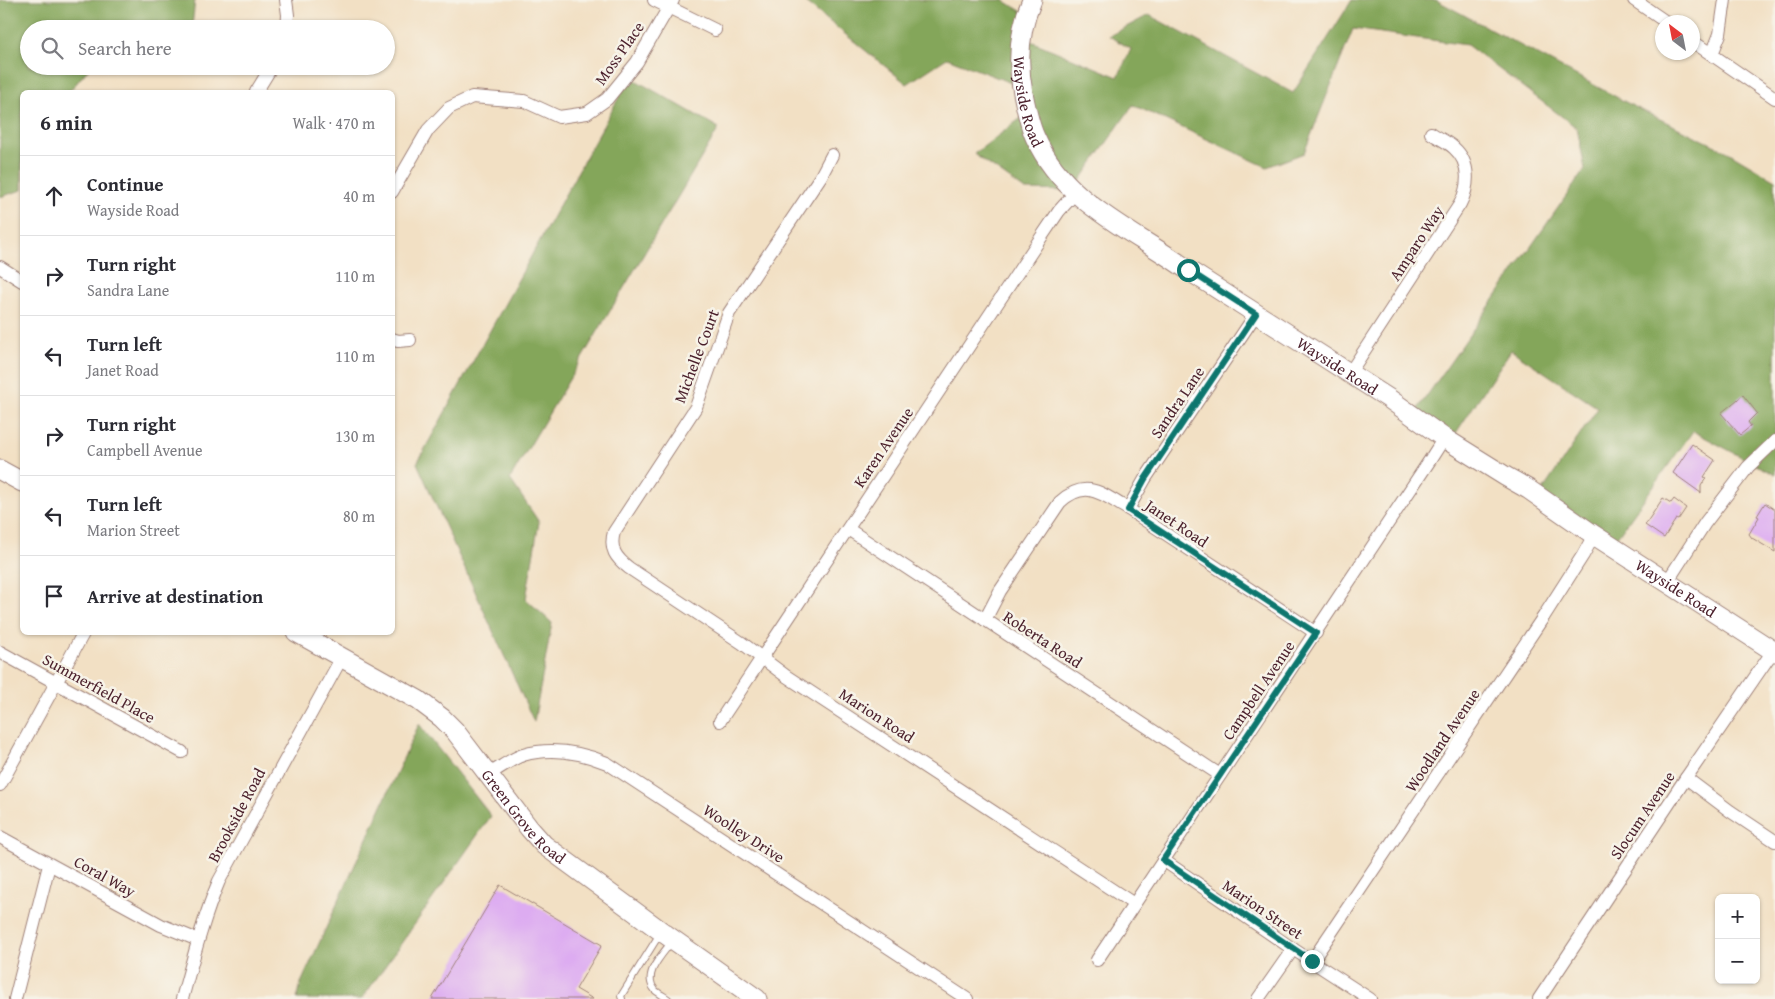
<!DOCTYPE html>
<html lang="en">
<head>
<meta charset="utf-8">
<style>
	:root { --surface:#fff; --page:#f7f7f7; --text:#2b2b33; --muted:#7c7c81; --line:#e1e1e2 }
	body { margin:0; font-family:"Gentium Book Plus",serif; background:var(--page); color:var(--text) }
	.controls { position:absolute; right:15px; bottom:15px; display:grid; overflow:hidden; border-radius:8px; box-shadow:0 1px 4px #0004 }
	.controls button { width:45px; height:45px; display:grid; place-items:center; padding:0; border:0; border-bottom:1px solid var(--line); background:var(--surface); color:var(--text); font:25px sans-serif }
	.compass { position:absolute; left:1655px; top:15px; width:45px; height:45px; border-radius:50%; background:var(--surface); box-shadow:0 1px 4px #0004; rotate:328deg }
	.stop { position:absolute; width:15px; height:15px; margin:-11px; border:4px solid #0f766e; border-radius:50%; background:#fff }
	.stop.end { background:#0f766e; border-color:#fff; box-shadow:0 1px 5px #0008 }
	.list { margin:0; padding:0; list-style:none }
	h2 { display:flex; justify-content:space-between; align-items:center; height:65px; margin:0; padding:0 20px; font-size:21px }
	h2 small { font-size:16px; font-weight:400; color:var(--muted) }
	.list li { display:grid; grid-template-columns:32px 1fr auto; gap:15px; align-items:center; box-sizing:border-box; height:80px; padding:0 20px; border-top:1px solid var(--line) }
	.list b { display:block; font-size:19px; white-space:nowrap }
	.list p { margin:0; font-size:16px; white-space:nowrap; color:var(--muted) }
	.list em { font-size:16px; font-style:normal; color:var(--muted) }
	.icon { flex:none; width:28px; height:28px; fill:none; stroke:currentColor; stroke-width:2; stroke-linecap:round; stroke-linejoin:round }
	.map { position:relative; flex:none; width:1775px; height:999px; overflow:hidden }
	.search { position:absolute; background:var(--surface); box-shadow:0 1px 4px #0004; left:20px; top:20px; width:375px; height:55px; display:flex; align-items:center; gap:12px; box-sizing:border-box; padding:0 18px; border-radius:28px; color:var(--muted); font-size:19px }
	.panel { position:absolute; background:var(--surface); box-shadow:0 1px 4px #0004; left:20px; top:90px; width:375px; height:545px; border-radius:8px }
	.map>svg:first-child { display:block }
	.forest { fill:#84a65a; stroke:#676242 }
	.building { fill:#ddacf1 }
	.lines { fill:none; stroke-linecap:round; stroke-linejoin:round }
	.lane-casing { stroke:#9e8078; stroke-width:8 }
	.street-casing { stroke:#9e8078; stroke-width:14 }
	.secondary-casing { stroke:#9e8078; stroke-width:21 }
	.lane { stroke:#fff; stroke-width:6 }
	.street { stroke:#fff; stroke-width:12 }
	.secondary { stroke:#fff; stroke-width:19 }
	.route { stroke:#0f766e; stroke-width:6 }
	.labels { text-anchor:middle; stroke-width:5; stroke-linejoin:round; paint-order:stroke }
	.street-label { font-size:16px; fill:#4a1f2b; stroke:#f7f3e8 }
</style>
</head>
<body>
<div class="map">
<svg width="1775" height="999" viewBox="0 0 1775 999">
	<rect width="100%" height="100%" fill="#f7f3e8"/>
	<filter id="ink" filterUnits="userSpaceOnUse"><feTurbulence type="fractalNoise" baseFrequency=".02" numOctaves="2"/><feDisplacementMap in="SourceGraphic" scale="10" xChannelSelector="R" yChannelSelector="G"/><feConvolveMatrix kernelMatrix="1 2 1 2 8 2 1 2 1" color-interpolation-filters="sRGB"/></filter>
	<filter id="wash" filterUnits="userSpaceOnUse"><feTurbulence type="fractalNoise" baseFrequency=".0096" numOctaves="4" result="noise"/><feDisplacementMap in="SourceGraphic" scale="20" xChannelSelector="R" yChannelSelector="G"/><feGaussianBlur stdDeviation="1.12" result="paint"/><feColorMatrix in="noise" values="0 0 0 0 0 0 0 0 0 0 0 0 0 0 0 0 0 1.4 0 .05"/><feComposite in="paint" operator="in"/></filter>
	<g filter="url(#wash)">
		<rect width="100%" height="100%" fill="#f2e0c4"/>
		<g class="forest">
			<path d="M0,0H195L192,27L190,29H29V66H91L69,92H22V190L0,197Z"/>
			<path d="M805,0H1003L1029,16L1026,39L1118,77L1131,49L1109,36L1149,15L1293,93L1352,0H1436L1633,106L1728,152L1775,180V475L1693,431L1609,548L1535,502L1598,408L1511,350L1448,445L1410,420L1585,169L1577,128L1467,45L1353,29L1304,153L1267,167L1133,105L1073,191L1025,190L974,154L1029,112L1024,88L947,58L907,84L804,1Z"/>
			<path d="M630,77L719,128L510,479L539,522L526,599L552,623L534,722L417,463Z"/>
			<path d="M419,724L491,816L362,999H297L301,983Z"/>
		</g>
		<g id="blocks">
			<g class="building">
				<path d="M1743,395L1757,413L1748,422L1751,426L1740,435L1721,413Z"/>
				<path d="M1692,444L1715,460L1704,477L1706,478L1701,486V493L1673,473Z"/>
				<path d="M1663,498L1671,503L1674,499L1686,508L1678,520L1676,519L1664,538L1645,525Z"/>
				<path d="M1765,503L1775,510V552L1752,538L1749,534L1759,517L1757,516Z"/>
				<path d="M500,885L602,945L576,989L593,999H432Z"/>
			</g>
		</g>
	</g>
	<g filter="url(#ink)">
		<use href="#blocks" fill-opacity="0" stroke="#9e8078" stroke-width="1"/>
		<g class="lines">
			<defs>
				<g id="lane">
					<path d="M622,999L621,996L661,932"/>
					<path d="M668,999C664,996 658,993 655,990C641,974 664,953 673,940"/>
				</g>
				<g id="street">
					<path d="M286,0L288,15L287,29"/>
					<path d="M654,0L715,30"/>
					<path d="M1634,0L1666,22"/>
					<path d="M1692,41L1775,98"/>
					<path d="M1712,54L1720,34L1725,0"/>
					<path d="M256,92L272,66"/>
					<path d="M832,155L821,176L729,313L696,407L614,532C609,549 616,558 629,568L742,643L786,676L1134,904"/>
					<path d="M392,192L428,130L449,108L472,97L524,101L559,117L587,113L607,99L637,62L673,0"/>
					<path d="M0,267L22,281"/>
					<path d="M392,339L398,341L410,340"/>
					<path d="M1349,374L1460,204C1469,187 1471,163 1454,148C1448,142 1438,138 1431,133"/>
					<path d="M1128,509L1145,479L1256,314"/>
					<path d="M848,529L1220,775"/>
					<path d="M1667,582L1705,523L1748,467L1775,441"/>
					<path d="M985,620L1000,591L1060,502C1086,478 1102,494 1128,509L1316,633"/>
					<path d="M0,652L182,752"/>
					<path d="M720,721L1036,245L1059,211L1075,193"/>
					<path d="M489,774C500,768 511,759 523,755C551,747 580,752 607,763L967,999"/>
					<path d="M1686,778L1730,811L1775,841"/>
					<path d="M0,785L84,632"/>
					<path d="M0,837L161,925L198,940"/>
					<path d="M1163,860L1293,949L1370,999"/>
					<path d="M1097,960L1430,460L1444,438"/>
					<path d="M1312,961L1544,616L1583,555L1594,535"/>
					<path d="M15,999L49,865"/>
					<path d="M182,999C193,959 203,919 219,881L342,657"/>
					<path d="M1258,999L1293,949"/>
					<path d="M1539,999L1686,778L1773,651"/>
				</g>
				<g id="secondary">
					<path id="s1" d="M1032,0C1019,30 1017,62 1023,93C1026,108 1029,124 1035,137C1064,203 1134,231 1188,270L1388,398L1444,438L1505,476L1528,489L1594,535L1775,652"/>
					<path d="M0,470L22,482"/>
					<path id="s2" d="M296,632L418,700L442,718L455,731L529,828L544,845L661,931L757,999"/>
				</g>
			</defs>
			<use href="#lane" class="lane-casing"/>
			<use href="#street" class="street-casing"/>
			<use href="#secondary" class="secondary-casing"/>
			<use href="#lane" class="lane"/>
			<use href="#street" class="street"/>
			<use href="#secondary" class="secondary"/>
		</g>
	</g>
	<g class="lines" filter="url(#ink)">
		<path class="route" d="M1188,270L1256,314L1145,479L1128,510L1316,633L1163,860L1312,961"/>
	</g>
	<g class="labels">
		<g class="street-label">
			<text transform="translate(619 53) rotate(-55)" y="6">Moss Place</text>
			<text dy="6" stroke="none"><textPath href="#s1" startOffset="104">Wayside Road</textPath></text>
			<text transform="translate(1416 243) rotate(-57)" y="6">Amparo Way</text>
			<text transform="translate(696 356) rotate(-69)" y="6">Michelle Court</text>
			<text dy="6" stroke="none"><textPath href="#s1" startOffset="524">Wayside Road</textPath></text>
			<text transform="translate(1177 402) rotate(-56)" y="6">Sandra Lane</text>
			<text transform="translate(883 447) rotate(-56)" y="6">Karen Avenue</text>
			<text transform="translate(1177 523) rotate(34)" y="6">Janet Road</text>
			<text dy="6" stroke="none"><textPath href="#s1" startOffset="929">Wayside Road</textPath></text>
			<text transform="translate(1043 639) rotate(33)" y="6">Roberta Road</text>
			<text transform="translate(99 688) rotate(29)" y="6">Summerfield Place</text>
			<text transform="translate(1258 690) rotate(-56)" y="6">Campbell Avenue</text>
			<text transform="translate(877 715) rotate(33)" y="6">Marion Road</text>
			<text transform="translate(1442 740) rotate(-56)" y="6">Woodland Avenue</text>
			<text transform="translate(236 815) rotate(-62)" y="6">Brookside Road</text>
			<text dy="6" stroke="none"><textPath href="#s2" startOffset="298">Green Grove Road</textPath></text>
			<text transform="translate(1642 815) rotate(-56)" y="6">Slocum Avenue</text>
			<text transform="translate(744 833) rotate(33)" y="6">Woolley Drive</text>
			<text transform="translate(105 876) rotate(29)" y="6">Coral Way</text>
			<text transform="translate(1263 909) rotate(34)" y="6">Marion Street</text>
		</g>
	</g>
</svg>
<div class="controls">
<button>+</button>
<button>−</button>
</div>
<svg class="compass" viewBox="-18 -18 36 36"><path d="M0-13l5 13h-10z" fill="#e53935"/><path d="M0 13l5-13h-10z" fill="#7c7c81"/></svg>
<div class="stop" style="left:1188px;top:270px"></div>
<div class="stop end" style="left:1312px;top:961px"></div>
<div class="search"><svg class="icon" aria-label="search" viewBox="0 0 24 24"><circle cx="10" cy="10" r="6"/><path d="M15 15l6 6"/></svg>Search here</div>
<section class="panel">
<h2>6 min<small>Walk · 470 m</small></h2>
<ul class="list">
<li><svg class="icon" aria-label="ahead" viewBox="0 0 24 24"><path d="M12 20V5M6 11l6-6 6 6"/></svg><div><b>Continue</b><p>Wayside Road</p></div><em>40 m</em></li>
<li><svg class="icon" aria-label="right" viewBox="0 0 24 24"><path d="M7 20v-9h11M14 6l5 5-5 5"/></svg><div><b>Turn right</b><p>Sandra Lane</p></div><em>110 m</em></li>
<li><svg class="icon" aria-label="left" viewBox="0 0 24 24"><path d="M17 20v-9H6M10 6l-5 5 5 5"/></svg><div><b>Turn left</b><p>Janet Road</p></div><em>110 m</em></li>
<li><svg class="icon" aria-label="right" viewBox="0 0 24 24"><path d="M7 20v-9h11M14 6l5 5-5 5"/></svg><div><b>Turn right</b><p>Campbell Avenue</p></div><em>130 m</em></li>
<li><svg class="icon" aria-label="left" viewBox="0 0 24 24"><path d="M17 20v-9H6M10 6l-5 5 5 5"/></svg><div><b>Turn left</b><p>Marion Street</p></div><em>80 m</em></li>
<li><svg class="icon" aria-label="arrive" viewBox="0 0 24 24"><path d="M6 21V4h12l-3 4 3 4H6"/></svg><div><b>Arrive at destination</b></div></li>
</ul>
</section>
</div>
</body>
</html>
